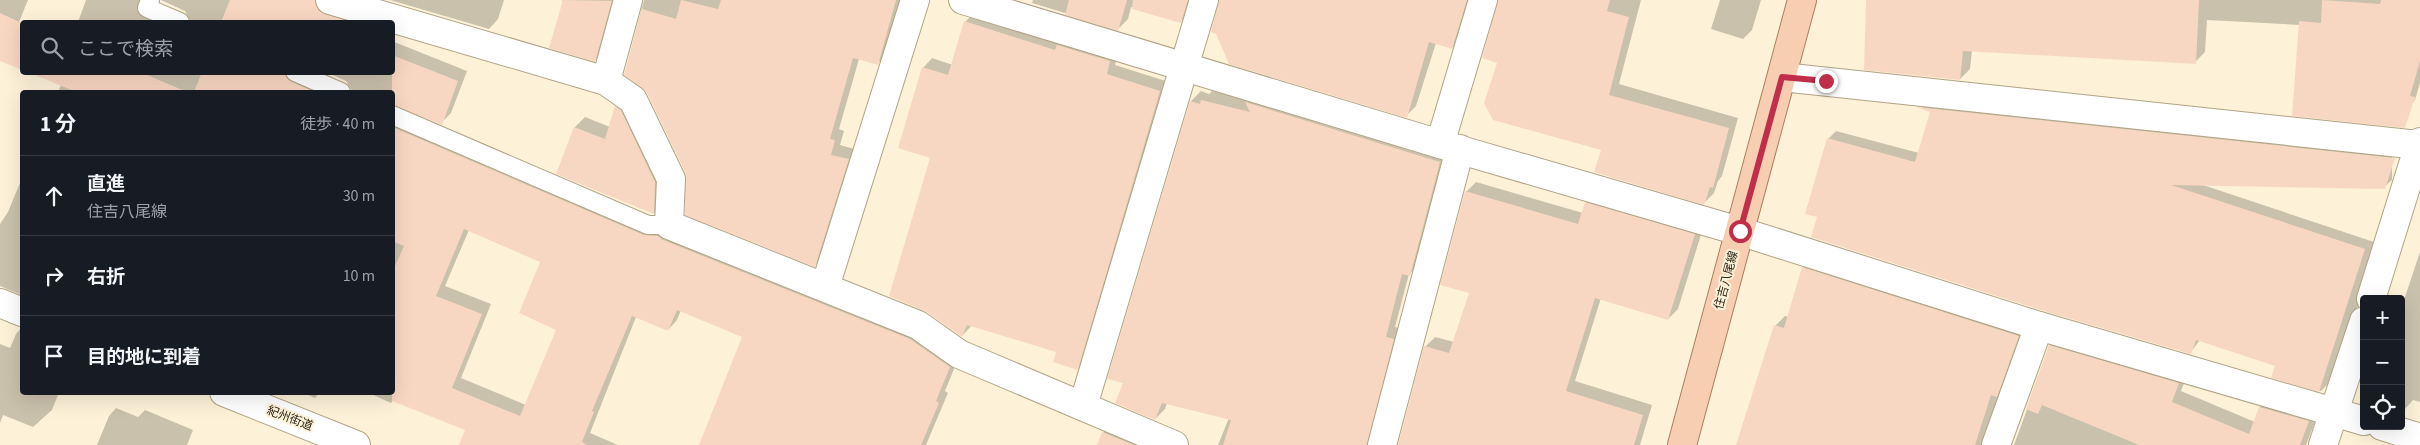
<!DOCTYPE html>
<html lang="ja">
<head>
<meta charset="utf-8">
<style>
	:root { --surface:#171b24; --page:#242831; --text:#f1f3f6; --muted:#9ea1a6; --line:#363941 }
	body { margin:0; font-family:"Source Sans 3","Noto Sans JP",sans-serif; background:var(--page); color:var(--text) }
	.controls { position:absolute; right:15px; bottom:15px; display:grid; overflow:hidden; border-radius:5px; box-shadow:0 5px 20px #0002 }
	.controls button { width:45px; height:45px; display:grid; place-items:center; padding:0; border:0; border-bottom:1px solid var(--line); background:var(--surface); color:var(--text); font:25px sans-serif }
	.stop { position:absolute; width:15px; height:15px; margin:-11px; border:4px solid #bf2f49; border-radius:50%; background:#fff }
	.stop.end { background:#bf2f49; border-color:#fff; box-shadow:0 1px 5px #0008 }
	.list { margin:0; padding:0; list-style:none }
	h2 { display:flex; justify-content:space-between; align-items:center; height:65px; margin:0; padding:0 20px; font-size:21px }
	h2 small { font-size:16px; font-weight:400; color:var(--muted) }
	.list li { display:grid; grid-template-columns:32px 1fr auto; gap:15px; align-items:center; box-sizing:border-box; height:80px; padding:0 20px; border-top:1px solid var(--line) }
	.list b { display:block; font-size:19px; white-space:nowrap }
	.list p { margin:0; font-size:16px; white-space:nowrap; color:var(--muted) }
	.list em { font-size:16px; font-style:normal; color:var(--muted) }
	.icon { flex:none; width:28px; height:28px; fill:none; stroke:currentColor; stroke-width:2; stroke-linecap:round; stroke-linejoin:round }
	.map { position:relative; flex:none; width:2420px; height:445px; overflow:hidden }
	.search { position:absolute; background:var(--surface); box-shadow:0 5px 20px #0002; left:20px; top:20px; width:375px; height:55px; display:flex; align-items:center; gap:12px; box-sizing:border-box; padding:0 18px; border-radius:5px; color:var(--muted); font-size:19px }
	.panel { position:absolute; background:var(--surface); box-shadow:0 5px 20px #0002; left:20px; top:90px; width:375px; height:305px; border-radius:5px }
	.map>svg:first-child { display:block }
	.shadow { fill:#0003; fill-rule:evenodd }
	.building { fill:#f8d7c2; fill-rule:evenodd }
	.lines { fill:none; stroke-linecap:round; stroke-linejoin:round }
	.service-casing { stroke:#b1a385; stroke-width:20 }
	.minor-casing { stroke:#b1a385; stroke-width:30 }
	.primary-casing { stroke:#ac7d5b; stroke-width:30 }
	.service { stroke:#fff; stroke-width:18 }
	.minor { stroke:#fff; stroke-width:28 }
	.primary { stroke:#f7ceb2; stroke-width:28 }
	.route { stroke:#bf2f49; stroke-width:6 }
	.labels { text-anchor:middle; stroke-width:4; stroke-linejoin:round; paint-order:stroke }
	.street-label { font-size:12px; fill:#292417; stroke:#fdf2d8 }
</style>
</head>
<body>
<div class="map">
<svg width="2420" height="445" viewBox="0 0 2420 445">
	<rect width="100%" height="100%" fill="#fdf2d8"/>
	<g class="shadow">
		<path d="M0,0H28L5,56L0,61Z"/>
		<path d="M86,0H147L187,22H78Z"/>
		<path d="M161,0H328L369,22H191L185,11Z"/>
		<path d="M390,0H504L498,19L489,29Z"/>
		<path d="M562,0H618L605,50L595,60Z"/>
		<path d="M644,0H902L887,54L877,64L859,59L839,129L844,131L840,145L858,150L824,255L815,265L686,172L648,92L625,74Z"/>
		<path d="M1033,0H1195L1191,12L1180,22L1131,7L1128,19L1118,29L1032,3Z"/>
		<path d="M1220,0H1473L1462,38L1452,48L1436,43L1416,106L1406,116Z"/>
		<path d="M1499,0H1641L1619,84L1738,118L1722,176L1718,181L1714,193L1704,203L1602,150L1498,62Z"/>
		<path d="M1720,0H1761L1752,30L1743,39L1711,29Z"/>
		<path d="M1867,0H2420V83L2415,100L2405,110L2300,25L2207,20L2205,52L2195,62L1972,50L1970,69L1960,79Z"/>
		<path d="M975,12L1119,52L1115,65L1169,82L1086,359L1077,368L1058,352L972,325L962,336L931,157L923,68L932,58L953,65L965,22Z"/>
		<path d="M392,41L467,71L451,113L441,123L392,92H58L61,85L58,72H302L347,92H353L346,81L326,72H392Z"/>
		<path d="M1201,91L1209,94L1212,91L1249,100L1450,152L1420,265L1409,274L1395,327L1403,329L1380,445H1218L1229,418L1167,403L1165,409L1155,419L1124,383L1109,378L1191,101Z"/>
		<path d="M626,97L665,172L664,203L654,213L558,173L575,127L585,117L610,127L616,107Z"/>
		<path d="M1925,99L2392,149V180L2383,188L2203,185L2377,243L2364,300L2357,307L2329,383L2321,391L2273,377L2277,365L2200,340L2190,353L1819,216L1828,139L1836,131L1919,153L1932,111L1918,106Z"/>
		<path d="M392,107L959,357L945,391L948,393L926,445H700L743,336L681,310L677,320L668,330L636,317L590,433L618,445H460L466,430L393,400L391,403L367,392H392ZM469,230L542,262L558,329L526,405L461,378L491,304L445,286Z"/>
		<path d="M22,178V295L0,286V224L8,212Z"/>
		<path d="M1476,182L1583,213L1586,203L1596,193L1704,225L1678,309L1668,319L1601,298L1575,381L1652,405L1640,445H1399L1425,347L1435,337L1454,342L1470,293L1466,192Z"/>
		<path d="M2420,252V402L2413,400L2405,409L2401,407V309Z"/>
		<path d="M1814,258L2028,326L1995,445H1737L1775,326L1785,316L1789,317L1803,268Z"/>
		<path d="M22,327V392H59L52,410L33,427L3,415L0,423V344L10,348L16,334Z"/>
		<path d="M2060,335L2188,373L2181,391L2255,422L2260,407L2271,397L2319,411L2306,445H2014L2050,346Z"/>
		<path d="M301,392H320L315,398Z"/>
		<path d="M116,408L138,417L145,410L193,430L187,445H97L109,416Z"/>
		<path d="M1113,422L1149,445H1098L1104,432Z"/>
	</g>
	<g class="building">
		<path d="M230,0H315L319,11L351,22H221Z"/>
		<path d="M563,0L612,1L595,62L549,48Z"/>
		<path d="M681,0L718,9L721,0H896L878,65L853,58L830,139L835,140L831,155L849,159L815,267L685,215V172L647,93L624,75L642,9L676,19Z"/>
		<path d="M1069,0H1127L1118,31L1065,15Z"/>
		<path d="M1133,0H1188L1181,23L1132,9Z"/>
		<path d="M1219,0H1467L1452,49L1429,42L1407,118L1229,64L1216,34L1211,32Z"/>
		<path d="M1498,0H1610L1607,11L1629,17L1609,95L1729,128L1713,188L1710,187L1704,205L1594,172L1601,150L1493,120L1484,103L1497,63L1482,58Z"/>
		<path d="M1866,0H2199L2196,64L1963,51L1960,80L1864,70Z"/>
		<path d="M2322,0L2380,4L2381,0H2420V61L2410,96L2415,97L2405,128L2292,116L2299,21L2321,23Z"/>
		<path d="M0,13L22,23V70L0,61Z"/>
		<path d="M964,21L1055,50L1057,45L1110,61L1107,74L1160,91L1078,370L1053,362L1056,352L967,325L962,337L927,312L889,296L930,158L898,148L922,67L948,75Z"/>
		<path d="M392,55L458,81L442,125L392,105Z"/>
		<path d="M28,72H140L187,92H76Z"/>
		<path d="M202,72H284L290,81L312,91L311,92H194Z"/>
		<path d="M1201,100L1250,112L1245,102L1440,162L1410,276L1402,274L1386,337L1394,339L1367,445H1223L1231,420L1162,403L1155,420L1115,403L1123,383L1107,379L1190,101L1200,104Z"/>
		<path d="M615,106L621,110L655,182L654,214L556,174L574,127L605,139Z"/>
		<path d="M1916,107L2395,158L2385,189L2171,185L2365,249L2319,392L2271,378L2275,366L2196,340L2191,354L2044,311L1811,237L1817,217L1805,214L1827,138L1915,162L1930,112Z"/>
		<path d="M392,127L644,235L658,236L663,240L910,339L950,367L936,401L939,403L921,445H699L742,337L677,310L668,331L632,316L592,411L594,412L582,442L587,445H459L465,430L392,401V273L404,246L392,241ZM464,229L540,262L519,313L556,330L520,416L452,388L482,314L436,296Z"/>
		<path d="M1465,191L1578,224L1585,202L1695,234L1668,320L1595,298L1566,391L1643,415L1634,445H1398L1424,346L1449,353L1469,293L1440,285Z"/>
		<path d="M1802,267L2019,336L1997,397L1991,395L1975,445H1736L1774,325L1784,328Z"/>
		<path d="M2049,345L2179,383L2172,402L2249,434L2259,407L2309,421L2300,445H2139L2042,405L2038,414L2026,409Z"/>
		<path d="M1102,432L1134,445H1097Z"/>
	</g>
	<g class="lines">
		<defs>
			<g id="service">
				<path d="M150,0L147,8L180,22"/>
				<path d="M295,72L341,92"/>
				<path d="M392,115L648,225H669"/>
			</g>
			<g id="minor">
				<path d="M330,0L606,81L633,100L671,179L669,225L918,325L959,354L1174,445"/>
				<path d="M963,0L1440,144L1739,231L2039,326L2364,421"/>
				<path d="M1782,77L2419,145"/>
				<path d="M606,81L628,0"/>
				<path d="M1440,144L1483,0"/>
				<path d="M825,287L915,0"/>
				<path d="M2371,299L2420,142"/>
				<path d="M0,303L22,312"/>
				<path d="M224,392L356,445"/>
				<path d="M1083,406L1204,0"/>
				<path d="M2382,426L2420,438"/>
				<path d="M1382,445L1460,149"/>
				<path d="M1996,445L2039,326"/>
				<path d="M2323,445L2364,321"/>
			</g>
			<path id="primary" d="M1682,445L1802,0"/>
		</defs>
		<use href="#service" class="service-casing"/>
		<use href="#minor" class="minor-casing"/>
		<use href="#primary" class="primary-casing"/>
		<use href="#service" class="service"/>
		<use href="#minor" class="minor"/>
		<use href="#primary" class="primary"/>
	</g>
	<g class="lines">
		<path class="route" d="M1740,231L1782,77L1826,81"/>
	</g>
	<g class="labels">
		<g class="street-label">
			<text transform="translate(1726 280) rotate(-75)" y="4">住吉八尾線</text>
			<text transform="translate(290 418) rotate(21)" y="4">紀州街道</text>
		</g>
	</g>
</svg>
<div class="controls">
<button>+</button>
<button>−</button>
<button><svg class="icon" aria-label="locate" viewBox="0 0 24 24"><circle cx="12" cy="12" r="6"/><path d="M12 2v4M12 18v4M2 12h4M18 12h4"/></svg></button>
</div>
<div class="stop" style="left:1740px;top:231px"></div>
<div class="stop end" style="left:1826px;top:81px"></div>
<div class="search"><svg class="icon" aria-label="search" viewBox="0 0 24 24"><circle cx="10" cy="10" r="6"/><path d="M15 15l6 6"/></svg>ここで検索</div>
<section class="panel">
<h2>1 分<small>徒歩 · 40 m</small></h2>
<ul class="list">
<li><svg class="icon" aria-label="ahead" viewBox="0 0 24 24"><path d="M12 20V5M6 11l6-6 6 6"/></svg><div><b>直進</b><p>住吉八尾線</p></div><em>30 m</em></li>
<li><svg class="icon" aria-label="right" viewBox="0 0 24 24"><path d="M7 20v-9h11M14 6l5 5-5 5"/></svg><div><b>右折</b></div><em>10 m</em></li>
<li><svg class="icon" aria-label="arrive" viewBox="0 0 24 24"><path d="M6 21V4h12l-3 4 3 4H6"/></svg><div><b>目的地に到着</b></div></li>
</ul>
</section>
</div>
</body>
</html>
